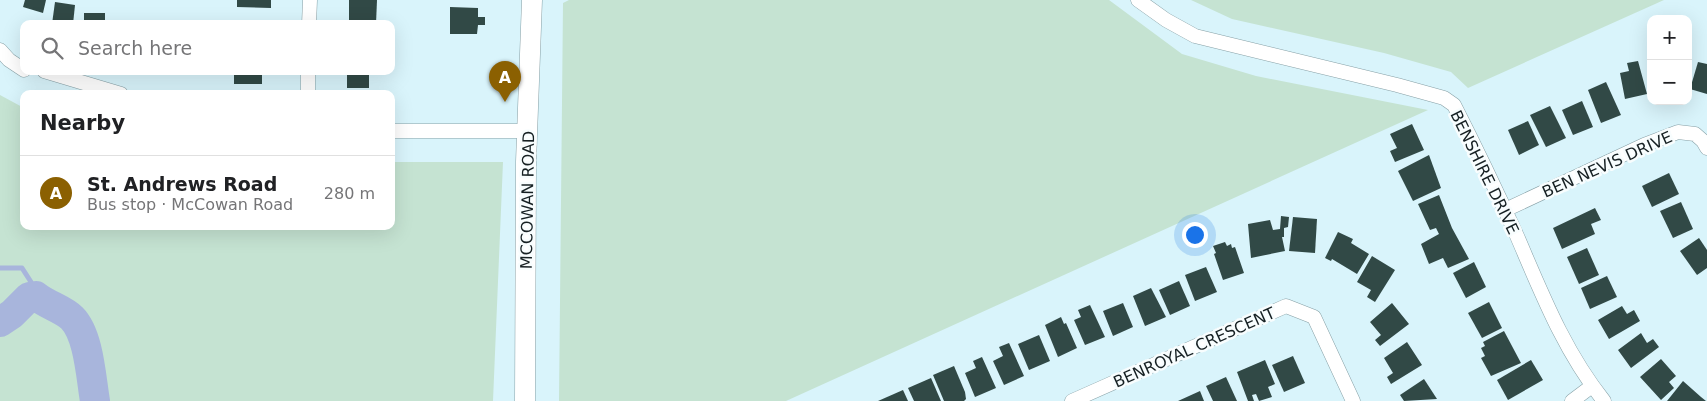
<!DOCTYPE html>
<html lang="en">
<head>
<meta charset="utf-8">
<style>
	:root { --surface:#fff; --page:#f6f6f6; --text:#202124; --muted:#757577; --line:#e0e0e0; --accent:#8b6001 }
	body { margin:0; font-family:"DejaVu Sans",sans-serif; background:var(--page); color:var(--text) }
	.controls { position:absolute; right:15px; top:15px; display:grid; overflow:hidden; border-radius:10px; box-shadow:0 5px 20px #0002 }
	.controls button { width:45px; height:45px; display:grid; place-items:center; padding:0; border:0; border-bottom:1px solid var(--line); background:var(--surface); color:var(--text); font:25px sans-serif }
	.you { position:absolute; left:1194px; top:234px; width:18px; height:18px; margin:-12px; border:4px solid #fff; border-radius:50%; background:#1a73e8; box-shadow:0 0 0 8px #1a73e833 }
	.badge { display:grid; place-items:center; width:32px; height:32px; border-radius:50%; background:var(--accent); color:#fff; font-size:16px; font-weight:700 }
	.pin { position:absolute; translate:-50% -41px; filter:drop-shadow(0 1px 2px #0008) }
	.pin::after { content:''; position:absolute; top:26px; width:18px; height:15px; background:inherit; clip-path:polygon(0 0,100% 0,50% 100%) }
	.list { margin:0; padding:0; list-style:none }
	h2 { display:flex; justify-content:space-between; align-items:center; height:65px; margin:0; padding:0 20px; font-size:21px }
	h2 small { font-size:16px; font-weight:400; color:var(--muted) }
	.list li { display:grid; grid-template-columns:32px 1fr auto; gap:15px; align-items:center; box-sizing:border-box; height:75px; padding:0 20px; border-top:1px solid var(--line) }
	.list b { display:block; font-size:19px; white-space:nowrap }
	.list p { margin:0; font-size:16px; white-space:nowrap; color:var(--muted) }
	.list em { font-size:16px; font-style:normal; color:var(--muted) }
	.icon { flex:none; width:28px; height:28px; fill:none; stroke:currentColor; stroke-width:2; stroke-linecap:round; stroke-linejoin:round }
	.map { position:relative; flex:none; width:1707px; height:401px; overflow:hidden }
	.search { position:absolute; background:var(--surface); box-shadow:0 5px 20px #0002; left:20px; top:20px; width:375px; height:55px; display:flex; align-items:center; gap:12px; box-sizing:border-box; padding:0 18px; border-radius:10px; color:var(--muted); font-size:19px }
	.panel { position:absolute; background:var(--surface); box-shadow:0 5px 20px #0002; left:20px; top:90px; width:375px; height:140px; border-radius:10px }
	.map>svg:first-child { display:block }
	.green { fill:#c5e3d2 }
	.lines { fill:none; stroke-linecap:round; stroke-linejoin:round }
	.stream { stroke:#a8b5dc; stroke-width:5 }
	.river { stroke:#a8b5dc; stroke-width:30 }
	.building { fill:#314946 }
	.minor-casing { stroke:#87a0a6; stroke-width:15 }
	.secondary-casing { stroke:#87a0a6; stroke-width:21 }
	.minor { stroke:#fff; stroke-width:14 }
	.secondary { stroke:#fff; stroke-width:20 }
	.labels { text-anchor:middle; stroke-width:5; stroke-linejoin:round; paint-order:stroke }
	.street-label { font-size:16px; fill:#162023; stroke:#f8fdfe }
</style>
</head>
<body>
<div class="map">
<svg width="1707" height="401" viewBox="0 0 1707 401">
	<rect width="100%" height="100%" fill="#d9f4fb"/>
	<g class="green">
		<path d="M569,0H1109L1182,54L1256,76L1428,110L786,401H559L563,3Z"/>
		<path d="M1191,0H1664L1468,88L1451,72L1384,53L1232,19Z"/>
		<path d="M0,95L24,108V226H391V162H503L493,401H0Z"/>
	</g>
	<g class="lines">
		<path class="stream" d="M0,268H22L31,282L36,296"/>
		<path class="river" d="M0,322L12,314L29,297L36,296C47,305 63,309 72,318C89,335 91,378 95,401"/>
	</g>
	<g class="building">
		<path d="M25,0H46L43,13L23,7Z"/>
		<path d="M237,0H271V8L237,7Z"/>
		<path d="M349,0H377L376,24L349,23Z"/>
		<path d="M55,2L75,5L73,24H52Z"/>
		<path d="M450,7L478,8V17H485V25H478L477,34H450Z"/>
		<rect x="84" y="13" width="21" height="11"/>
		<path d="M1638,61L1647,94L1625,99L1620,73L1629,71L1627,63Z"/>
		<path d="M1698,62L1707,64V94L1690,89Z"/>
		<rect x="234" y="71" width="28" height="13"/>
		<rect x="347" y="71" width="22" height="17"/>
		<path d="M1606,82L1621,115L1601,123L1588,90Z"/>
		<path d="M1582,101L1593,127L1573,135L1562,110Z"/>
		<path d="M1550,106L1566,138L1546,147L1530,115Z"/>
		<path d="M1528,121L1539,145L1519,155L1508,130Z"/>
		<path d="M1412,124L1424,150L1395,162L1390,151L1397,148L1390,134Z"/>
		<path d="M1429,155L1441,188L1413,201L1398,171Z"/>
		<path d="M1669,173L1679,194L1652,207L1642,186Z"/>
		<path d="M1439,195L1452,228L1469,259L1448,268L1443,258L1429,264L1421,244L1439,234L1436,228L1430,230L1418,204Z"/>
		<path d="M1681,202L1693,229L1673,238L1660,211Z"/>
		<path d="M1595,208L1601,220L1591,224L1595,234L1562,249L1553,228Z"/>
		<path d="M1281,216L1289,217L1288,227L1284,228V237H1282L1285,251L1251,258L1248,224L1270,220L1273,230L1280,229Z"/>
		<path d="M1293,217L1317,219L1315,253L1289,251Z"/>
		<path d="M1338,232L1353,239L1351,243L1369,254L1357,274L1332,259L1331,261L1325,258Z"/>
		<path d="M1699,238L1707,250V268L1697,275L1680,251Z"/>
		<path d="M1225,242L1227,246L1231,244L1232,248L1235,247L1244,273L1223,280L1214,254L1216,253L1213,246Z"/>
		<path d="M1587,248L1599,275L1579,284L1567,257Z"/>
		<path d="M1372,256L1395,270L1375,302L1367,297L1371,290L1357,282Z"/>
		<path d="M1474,262L1486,287L1466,298L1453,273Z"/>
		<path d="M1206,267L1217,292L1195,301L1185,275Z"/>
		<path d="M1607,276L1617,297L1590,309L1581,288Z"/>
		<path d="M1179,281L1190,306L1170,315L1159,290Z"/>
		<path d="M1151,288L1166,317L1145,326L1133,296Z"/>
		<path d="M1489,302L1502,328L1482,338L1468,313Z"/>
		<path d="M1123,303L1133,327L1113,336L1103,311Z"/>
		<path d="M1392,303L1409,324L1380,346L1375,340L1381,335L1370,322Z"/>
		<path d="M1090,305L1105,337L1085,345L1074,320L1081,317L1078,310Z"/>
		<path d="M1622,306L1627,314L1634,310L1640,321L1609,339L1598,320Z"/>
		<path d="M1061,317L1064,324L1066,323L1077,348L1058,357L1045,325Z"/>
		<path d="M1504,331L1521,363L1491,376L1481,358L1485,356L1481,348L1485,346L1483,342Z"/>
		<path d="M1641,333L1647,343L1653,339L1659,347L1631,368L1618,350Z"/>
		<path d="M1039,335L1050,361L1029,370L1018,344Z"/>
		<path d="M1407,342L1422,365L1391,384L1387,377L1393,373L1384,358Z"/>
		<path d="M1009,343L1024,376L1004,385L993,361L1003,356L999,347Z"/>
		<path d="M1293,356L1305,383L1284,392L1272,365Z"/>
		<path d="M982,357L996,388L975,397L965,373L976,368L973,361Z"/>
		<path d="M1661,359L1676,376L1669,382L1674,388L1661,400L1640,377Z"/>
		<path d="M1265,360L1275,384L1268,387L1272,397L1259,401L1256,394L1252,395L1254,401H1248L1237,372Z"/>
		<path d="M1531,360L1543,380L1508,400L1497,380Z"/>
		<path d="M954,366L965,392L966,399L964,401H944L933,375Z"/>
		<path d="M1226,377L1237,401H1213L1206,386Z"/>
		<path d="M931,378L941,401H914L908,388Z"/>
		<path d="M1424,379L1437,399L1404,401L1400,395Z"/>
		<path d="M1683,381L1701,397L1706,401H1667Z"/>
		<path d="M903,390L908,401H878Z"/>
		<path d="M1200,391L1204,401H1178Z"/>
	</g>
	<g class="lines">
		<defs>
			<g id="minor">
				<path d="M1138,0L1166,20L1195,36L1397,85L1444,98L1454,105C1476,148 1497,192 1517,236C1542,294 1564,351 1604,401"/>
				<path d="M309,24L310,0"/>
				<path d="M0,50L9,60L24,70"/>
				<path d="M44,71L121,94"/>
				<path d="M308,94V71"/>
				<path d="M391,131H528"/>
				<path d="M1505,210L1644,145L1678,132L1695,134L1703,141L1707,148"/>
				<path d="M1072,401L1286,306L1314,317L1353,401"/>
				<path d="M1572,401L1592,386"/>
			</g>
			<path id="secondary" d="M525,401L526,162L532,0"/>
		</defs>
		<use href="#minor" class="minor-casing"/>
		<use href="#secondary" class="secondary-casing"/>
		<use href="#minor" class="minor"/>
		<use href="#secondary" class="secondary"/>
	</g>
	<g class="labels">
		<g class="street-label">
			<text transform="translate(1607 164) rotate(-24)" y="6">BEN NEVIS DRIVE</text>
			<text transform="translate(1485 172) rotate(64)" y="6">BENSHIRE DRIVE</text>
			<text transform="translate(527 200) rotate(-89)" y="6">MCCOWAN ROAD</text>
			<text transform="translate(1194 347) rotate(-24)" y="6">BENROYAL CRESCENT</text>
		</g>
	</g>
</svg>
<div class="controls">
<button>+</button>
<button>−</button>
</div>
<div class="you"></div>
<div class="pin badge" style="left:505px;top:102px">A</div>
<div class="search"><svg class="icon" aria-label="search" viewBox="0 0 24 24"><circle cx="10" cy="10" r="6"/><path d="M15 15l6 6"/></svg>Search here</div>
<section class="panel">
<h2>Nearby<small></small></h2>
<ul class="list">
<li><span class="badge">A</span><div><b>St. Andrews Road</b><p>Bus stop · McCowan Road</p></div><em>280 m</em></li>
</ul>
</section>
</div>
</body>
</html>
